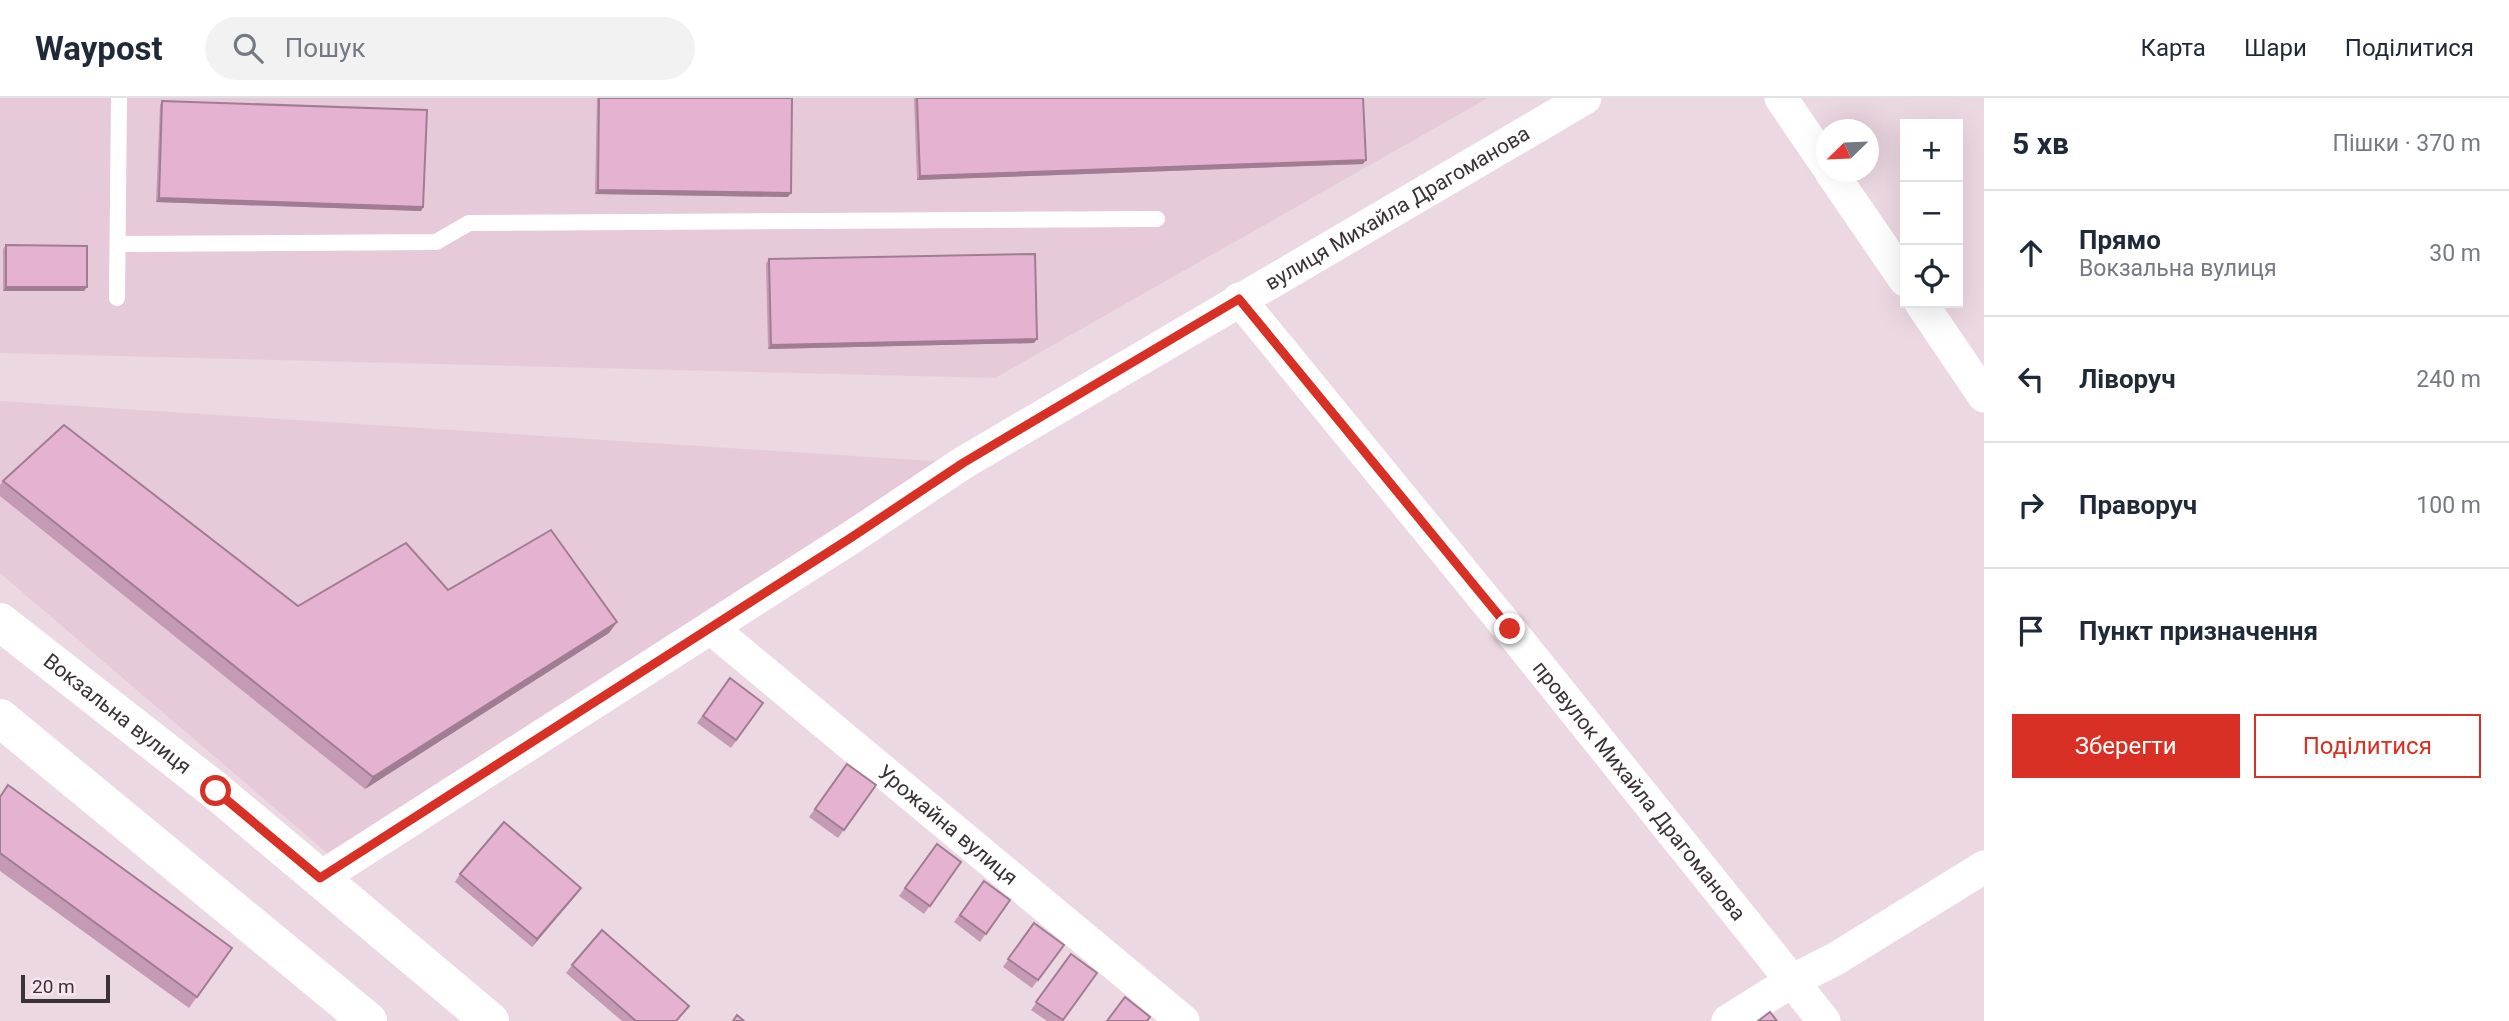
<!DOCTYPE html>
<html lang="uk">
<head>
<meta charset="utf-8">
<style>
	:root { --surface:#fff; --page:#f2f2f3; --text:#1f2937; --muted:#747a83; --line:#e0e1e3; --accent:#d93025 }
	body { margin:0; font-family:Roboto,sans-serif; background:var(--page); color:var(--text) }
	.controls { position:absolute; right:21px; top:21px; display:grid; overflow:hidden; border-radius:0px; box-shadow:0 7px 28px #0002 }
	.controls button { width:63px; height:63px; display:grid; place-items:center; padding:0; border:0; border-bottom:2px solid var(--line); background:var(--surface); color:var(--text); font:35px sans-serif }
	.compass { position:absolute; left:1816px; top:21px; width:63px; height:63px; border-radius:50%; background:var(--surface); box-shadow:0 7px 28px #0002; rotate:247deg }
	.scale { position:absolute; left:21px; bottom:18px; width:89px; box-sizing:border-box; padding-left:7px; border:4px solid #3a3236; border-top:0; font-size:19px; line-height:24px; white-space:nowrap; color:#3a3236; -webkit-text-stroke:5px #f9e5f1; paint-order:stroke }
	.stop { position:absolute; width:21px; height:21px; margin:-16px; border:5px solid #d93025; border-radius:50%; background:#fff }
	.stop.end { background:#d93025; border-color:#fff; box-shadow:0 2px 7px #0008 }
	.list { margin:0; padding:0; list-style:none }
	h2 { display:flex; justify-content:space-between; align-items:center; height:91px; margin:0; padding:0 28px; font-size:30px }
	h2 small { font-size:23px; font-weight:400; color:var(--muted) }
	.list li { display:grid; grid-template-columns:46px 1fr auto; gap:21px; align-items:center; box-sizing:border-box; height:126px; padding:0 28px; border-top:2px solid var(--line) }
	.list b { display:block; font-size:26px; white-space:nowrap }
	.list p { margin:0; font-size:23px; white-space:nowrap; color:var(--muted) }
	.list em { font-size:23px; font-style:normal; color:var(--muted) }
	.actions { display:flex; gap:14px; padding:21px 28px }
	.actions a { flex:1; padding:16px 0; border:2px solid var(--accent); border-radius:0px; text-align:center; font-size:24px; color:var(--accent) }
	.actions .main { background:var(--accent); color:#fff }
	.icon { flex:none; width:38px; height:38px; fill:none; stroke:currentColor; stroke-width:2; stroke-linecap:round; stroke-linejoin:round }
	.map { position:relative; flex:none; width:1984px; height:923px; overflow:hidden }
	header { display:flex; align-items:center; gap:42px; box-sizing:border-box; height:98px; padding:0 35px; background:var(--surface); border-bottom:2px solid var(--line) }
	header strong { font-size:33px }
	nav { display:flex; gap:38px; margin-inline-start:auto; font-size:24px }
	.search { width:490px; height:63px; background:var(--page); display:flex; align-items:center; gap:18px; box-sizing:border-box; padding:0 24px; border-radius:38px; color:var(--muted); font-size:26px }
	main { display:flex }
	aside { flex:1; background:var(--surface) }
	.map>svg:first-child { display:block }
	.built { fill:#e6cada }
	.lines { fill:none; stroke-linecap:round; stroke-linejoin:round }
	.lane { stroke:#fff; stroke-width:16 }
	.street { stroke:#fff; stroke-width:33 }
	.secondary { stroke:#fff; stroke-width:38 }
	.wall { fill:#c59ab4 }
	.shaded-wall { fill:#a07d92 }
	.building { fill:#e5b3d1; stroke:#a07d92; stroke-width:2 }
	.route { stroke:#d93025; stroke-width:9 }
	.labels { text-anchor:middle; stroke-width:7; stroke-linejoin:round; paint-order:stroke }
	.street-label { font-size:21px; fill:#3a3236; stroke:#f9e5f1 }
</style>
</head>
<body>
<header>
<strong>Waypost</strong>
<div class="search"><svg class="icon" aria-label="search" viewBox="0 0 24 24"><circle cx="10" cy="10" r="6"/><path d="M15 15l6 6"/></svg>Пошук</div>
<nav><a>Карта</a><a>Шари</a><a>Поділитися</a></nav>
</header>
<main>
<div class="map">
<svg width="1984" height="923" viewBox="0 0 1984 923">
	<rect width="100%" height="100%" fill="#ecd8e3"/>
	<g class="built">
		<path d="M0,0H1488L995,280L0,255Z"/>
		<path d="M0,303L963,365L340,766L0,475Z"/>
	</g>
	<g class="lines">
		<g class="lane">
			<path d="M118,146L436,144L469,125L1157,121"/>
			<path d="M117,200L119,0"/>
		</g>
		<g class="street">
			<path d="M1781,0L1826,66"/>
			<path d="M1831,74L1905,182"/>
			<path id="s1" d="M1239,201L1510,532L1824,923"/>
			<path d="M1921,205L1984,298"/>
			<path id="s2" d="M711,530L1183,923"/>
			<path id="s3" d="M320,780L852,439L963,365L1585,0"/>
			<path d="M1728,923L1792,883L1837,860L1984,769"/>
		</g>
		<g class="secondary">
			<path id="s4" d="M0,524L216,693L490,923"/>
			<path d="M0,620L368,923"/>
		</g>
	</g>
	<g class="wall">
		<path d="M597,0H792L788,99L595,96Z"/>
		<path d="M914,0H1363V66L917,82Z"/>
		<path d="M162,3L423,109L421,113L156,104L160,7Z"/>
		<path d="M6,147L87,189L84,193H3V151Z"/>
		<path d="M769,161L1037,241L1034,245L768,251L766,165Z"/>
		<path d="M3,383L298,508L448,492L617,524L609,535L365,691L0,398V387Z"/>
		<path d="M730,580L763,605L731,650L697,625Z"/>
		<path d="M847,666L876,687L838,740L809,719Z"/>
		<path d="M0,699L232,850L189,910L0,773Z"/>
		<path d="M937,746L961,764L924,816L899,798Z"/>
		<path d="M460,776L576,797L532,849L455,784Z"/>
		<path d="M984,783L1010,802L980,844L954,824Z"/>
		<path d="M1034,825L1064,847L1032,890L1003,869Z"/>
		<path d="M1071,856L1097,875L1062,923H1047L1031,912Z"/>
		<path d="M572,867L689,908L677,923H622L566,875Z"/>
	</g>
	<g class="shaded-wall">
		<path d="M1366,62L1363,66L917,82L920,78Z"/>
		<path d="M598,92L791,95L788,99L595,96Z"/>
		<path d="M159,100L423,109L421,113L156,104Z"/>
		<path d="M6,189H87L84,193H3Z"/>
		<path d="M1037,241L1034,245L768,251L771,247Z"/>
		<path d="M617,524L609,535L365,691L373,679Z"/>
		<path d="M581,790L576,797L532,849L537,841Z"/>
	</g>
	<g class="building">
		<path d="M599,0H792L791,95L598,92Z"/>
		<path d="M917,0H1363L1366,62L920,78Z"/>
		<path d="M162,3L427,12L423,109L159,100Z"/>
		<path d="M6,147L87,148V189H6Z"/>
		<path d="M1035,156L1037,241L771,247L769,161Z"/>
		<path d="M64,327L298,508L406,445L448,492L551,432L617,524L373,679L3,383Z"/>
		<path d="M730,580L763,605L736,642L703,618Z"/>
		<path d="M847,666L876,687L844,732L815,711Z"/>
		<path d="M8,687L232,850L197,899L0,755V699Z"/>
		<path d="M504,724L581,790L537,841L460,776Z"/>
		<path d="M937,746L961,764L930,808L905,790Z"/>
		<path d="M984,783L1010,802L986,836L960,817Z"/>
		<path d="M1034,825L1064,847L1038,882L1008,861Z"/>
		<path d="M602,832L689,908L676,923H636L572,867Z"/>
		<path d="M1071,856L1097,875L1063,922L1036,904Z"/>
		<path d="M1125,899L1150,919L1147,923H1107Z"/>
		<path d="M1770,914L1777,923H1758Z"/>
		<path d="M737,917L744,923H733Z"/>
	</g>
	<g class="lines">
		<path class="route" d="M216,693L320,780L852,439L963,365L1239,201L1510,531"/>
	</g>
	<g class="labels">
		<g class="street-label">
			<text dy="7" stroke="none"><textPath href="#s3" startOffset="1269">вулиця Михайла Драгоманова</textPath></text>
			<text dy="7" stroke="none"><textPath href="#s4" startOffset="149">Вокзальна вулиця</textPath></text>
			<text dy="7" stroke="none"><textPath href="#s1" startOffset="634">провулок Михайла Драгоманова</textPath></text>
			<text dy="7" stroke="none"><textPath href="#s2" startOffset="308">Урожайна вулиця</textPath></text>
		</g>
	</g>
</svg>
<div class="controls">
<button>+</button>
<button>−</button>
<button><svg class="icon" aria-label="locate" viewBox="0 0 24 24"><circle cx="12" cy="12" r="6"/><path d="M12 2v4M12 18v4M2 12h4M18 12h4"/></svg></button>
</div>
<svg class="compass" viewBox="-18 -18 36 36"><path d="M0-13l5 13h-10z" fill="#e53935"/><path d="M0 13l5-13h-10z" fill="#747a83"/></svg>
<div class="scale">20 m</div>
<div class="stop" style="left:216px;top:693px"></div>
<div class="stop end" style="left:1510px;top:531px"></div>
</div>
<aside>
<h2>5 хв<small>Пішки · 370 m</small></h2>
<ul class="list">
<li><svg class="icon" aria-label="ahead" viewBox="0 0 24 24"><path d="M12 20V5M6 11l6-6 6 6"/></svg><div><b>Прямо</b><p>Вокзальна вулиця</p></div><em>30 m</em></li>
<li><svg class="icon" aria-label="left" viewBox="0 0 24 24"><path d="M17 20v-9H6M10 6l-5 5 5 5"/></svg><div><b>Ліворуч</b></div><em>240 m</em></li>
<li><svg class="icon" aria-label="right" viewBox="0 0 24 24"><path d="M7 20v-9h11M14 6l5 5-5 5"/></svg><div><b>Праворуч</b></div><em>100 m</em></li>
<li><svg class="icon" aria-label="arrive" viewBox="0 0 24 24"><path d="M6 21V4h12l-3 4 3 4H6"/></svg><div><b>Пункт призначення</b></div></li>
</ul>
<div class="actions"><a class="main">Зберегти</a><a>Поділитися</a></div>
</aside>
</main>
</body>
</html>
